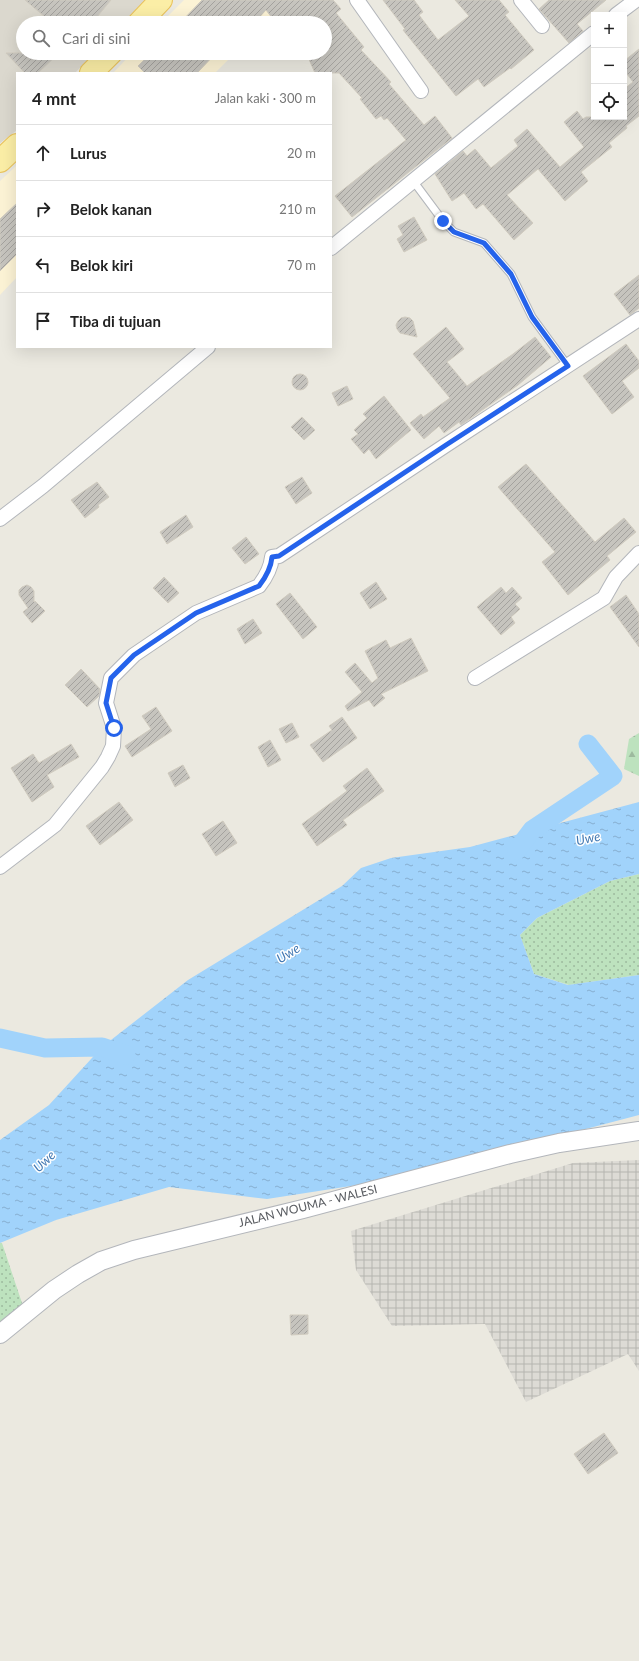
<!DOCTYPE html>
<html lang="id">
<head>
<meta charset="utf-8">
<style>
	:root { --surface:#fff; --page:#f2f2f2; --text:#222; --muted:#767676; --line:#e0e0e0 }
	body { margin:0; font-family:Lato,sans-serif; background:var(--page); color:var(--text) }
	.controls { position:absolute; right:12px; top:12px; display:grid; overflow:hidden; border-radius:0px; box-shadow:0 4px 16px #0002 }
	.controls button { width:36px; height:36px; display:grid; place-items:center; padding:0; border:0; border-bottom:1px solid var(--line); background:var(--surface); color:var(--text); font:20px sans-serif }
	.stop { position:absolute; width:12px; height:12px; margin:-9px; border:3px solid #2563eb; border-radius:50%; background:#fff }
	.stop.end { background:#2563eb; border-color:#fff; box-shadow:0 1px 4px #0008 }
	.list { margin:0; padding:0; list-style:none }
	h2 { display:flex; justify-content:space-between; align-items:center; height:52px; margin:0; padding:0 16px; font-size:17px }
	h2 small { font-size:13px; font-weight:400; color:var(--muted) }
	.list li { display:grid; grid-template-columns:26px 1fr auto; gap:12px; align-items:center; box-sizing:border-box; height:56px; padding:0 16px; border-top:1px solid var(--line) }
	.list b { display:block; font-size:15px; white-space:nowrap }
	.list em { font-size:13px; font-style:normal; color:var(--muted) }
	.icon { flex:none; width:22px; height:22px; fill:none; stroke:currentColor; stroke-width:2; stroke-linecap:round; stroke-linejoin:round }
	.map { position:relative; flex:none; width:639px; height:1661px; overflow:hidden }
	.search { position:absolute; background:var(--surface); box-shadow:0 4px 16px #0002; left:16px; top:16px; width:316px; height:44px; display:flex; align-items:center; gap:10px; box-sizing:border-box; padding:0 14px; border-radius:22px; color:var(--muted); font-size:15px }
	.panel { position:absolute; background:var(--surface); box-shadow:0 4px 16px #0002; left:16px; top:72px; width:316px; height:276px; border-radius:0px }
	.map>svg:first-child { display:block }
	.commercial { fill:#fcf3d5 }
	.industrial { fill:url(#industrial-grid) }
	.education { fill:#dbd8ce }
	.grass { fill:url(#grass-dots) }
	.forest { fill:url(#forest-firs) }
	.water { fill:url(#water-ripples) }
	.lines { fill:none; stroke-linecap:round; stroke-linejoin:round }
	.canal { stroke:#a1d3fb; stroke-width:19 }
	.building { fill:url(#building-hatch); stroke:#d0cbbf }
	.service-casing { stroke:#b3b6bb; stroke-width:9 }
	.minor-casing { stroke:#b3b6bb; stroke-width:16 }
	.tertiary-casing { stroke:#b3b6bb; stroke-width:20 }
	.primary-casing { stroke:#eac35b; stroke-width:24 }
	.service { stroke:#fff; stroke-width:7 }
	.minor { stroke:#fff; stroke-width:14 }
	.tertiary { stroke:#fff; stroke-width:18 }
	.primary { stroke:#fbeea6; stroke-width:22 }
	.route { stroke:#2563eb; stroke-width:5 }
	.labels { text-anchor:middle; stroke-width:3; stroke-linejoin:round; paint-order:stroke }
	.street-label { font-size:12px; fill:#595c61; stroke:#fff }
	.water-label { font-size:13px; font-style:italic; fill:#4379b3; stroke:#fff }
</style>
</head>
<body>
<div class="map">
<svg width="639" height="1661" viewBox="0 0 639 1661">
	<defs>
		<pattern id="industrial-grid" width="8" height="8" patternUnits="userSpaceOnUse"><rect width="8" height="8" fill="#dddbd5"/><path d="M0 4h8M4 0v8" fill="none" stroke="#b6b5b0"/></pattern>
		<pattern id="grass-dots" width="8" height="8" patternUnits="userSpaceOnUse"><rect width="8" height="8" fill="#bde2be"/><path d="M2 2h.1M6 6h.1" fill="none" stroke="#9dba9e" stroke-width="1.8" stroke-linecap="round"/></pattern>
		<pattern id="forest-firs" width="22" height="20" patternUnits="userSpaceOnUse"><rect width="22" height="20" fill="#bde2be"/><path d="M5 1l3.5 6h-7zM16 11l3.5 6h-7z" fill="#9dba9e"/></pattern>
		<pattern id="water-ripples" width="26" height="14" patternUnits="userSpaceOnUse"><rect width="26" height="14" fill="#a1d3fb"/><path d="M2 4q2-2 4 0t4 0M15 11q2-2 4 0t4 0" fill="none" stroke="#86aecf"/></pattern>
		<pattern id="building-hatch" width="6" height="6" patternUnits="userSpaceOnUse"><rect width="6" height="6" fill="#c6c4be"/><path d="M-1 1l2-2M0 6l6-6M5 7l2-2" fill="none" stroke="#a4a29e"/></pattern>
	</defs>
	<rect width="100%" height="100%" fill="#ebe9e0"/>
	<g class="commercial">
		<path d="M184,0H286L264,23H161Z"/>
		<path d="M132,53H235L215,73H113Z"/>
		<path d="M17,165V277L0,295V181Z"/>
	</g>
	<path class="industrial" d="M639,1160V1371L628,1354L526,1402L485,1324L392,1326L356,1270L351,1231L573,1163Z"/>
	<path class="education" d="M0,0H147L124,23H23V53H94L75,73H17V130L0,143Z"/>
	<g class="grass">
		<path d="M639,874V975L569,985L534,974L520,935L537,918L610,881Z"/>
		<path d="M0,1243H2L24,1309L0,1331Z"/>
	</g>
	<path class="forest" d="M639,733V776L624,769L629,739Z"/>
	<path class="water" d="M639,802V874L610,881L537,918L520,935L534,974L568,985L639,975V1115L396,1179L267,1199L169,1187L56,1220L0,1243V1140L49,1105L102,1047L188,980L342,886L361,868L391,858L470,847Z"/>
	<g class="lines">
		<g class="canal">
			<path d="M517,850L532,830L613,776L588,744"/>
			<path d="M0,1038L45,1048L102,1047L126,1055"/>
		</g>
	</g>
	<g class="building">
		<path d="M25,0H111L92,23H52Z"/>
		<path d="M202,0H333L341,9L336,13L364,47L361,50L391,82L389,84L424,125L435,116L452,138L352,217L335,196L406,140L387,118L384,120L381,116L376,119L360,99L362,98L339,73H315L308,57L315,53H325V23H276L266,10L254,23H180Z"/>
		<path d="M383,0H414L423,12L419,15L438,40L469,16L455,0H499L509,12L505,15L534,50L511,69L510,68L484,87L478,79L456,96L403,30L405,29Z"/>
		<path d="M549,0H606L577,24L583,31L569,43L539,9Z"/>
		<path d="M639,49V116L626,126L627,128L609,143L612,147L581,172L588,181L565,201L538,169L507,195L533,223L514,240L483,204L476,209L464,193L452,201L435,174L463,151L467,156L475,149L491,168L518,146L514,140L527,129L560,167L584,147L564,122L577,111L583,119L586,117H624V89L633,82L624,70V61Z"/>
		<path d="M6,53H59L38,73H25Z"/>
		<path d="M151,53H216L197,73H145L138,66Z"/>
		<path d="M17,203V254L0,271V219Z"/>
		<path d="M414,217L427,240L404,252L397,239L403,235L398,226Z"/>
		<path d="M639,275V308L630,315L614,294Z"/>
		<path d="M405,317L410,318L413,321L417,337L400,333L397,329L396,325L398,321L401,318Z"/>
		<path d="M446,327L464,349L447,362L467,386L513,354L535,337L551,357L518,385L461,425L459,422L444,433L439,426L424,439L410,423L421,414L423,417L450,398L413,354Z"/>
		<path d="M626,344L639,361V368L622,381L634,397L612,414L583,376Z"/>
		<circle cx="300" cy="382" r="8"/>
		<path d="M347,386L353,399L338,406L332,393Z"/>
		<path d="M384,396L411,430L376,459L369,449L364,454L351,439L358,434L354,430L367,418L363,414Z"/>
		<path d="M302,417L315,430L304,440L291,427Z"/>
		<path d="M526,464L595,542L624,518L636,532L607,556L610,560L568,595L542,562L555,552L498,487Z"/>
		<path d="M302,477L312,493L296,504L285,487Z"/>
		<path d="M97,482L109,497L98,505L99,507L85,518L71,500Z"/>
		<path d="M186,515L193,527L167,544L160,532Z"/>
		<path d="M246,537L259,554L245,564L232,548Z"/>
		<path d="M164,577L179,593L168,603L153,588Z"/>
		<path d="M376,582L387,599L370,609L360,593Z"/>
		<path d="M27,585L31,587L34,591V602L35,601L45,611L32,623L23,612L28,608L19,595V590L22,587Z"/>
		<path d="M501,587L506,593L512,587L522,598L515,604L520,609L511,617L515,623L501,635L477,607Z"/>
		<path d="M290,593L317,627L303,639L276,604Z"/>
		<path d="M626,595L639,614V647L610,607Z"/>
		<path d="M253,619L262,633L245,644L237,629Z"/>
		<path d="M411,638L428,671L381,694L385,698L374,707L369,700L348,711L345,706L362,692L345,672L355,663L372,683L378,678L365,651L386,640L390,648Z"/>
		<path d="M81,669L100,689L99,696L87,707L65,685Z"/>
		<path d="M156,707L172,731L132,757L125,746L151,729L142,716Z"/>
		<path d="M342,717L357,738L323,762L310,745L332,730L329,726Z"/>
		<path d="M292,723L299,737L286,743L279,729Z"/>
		<path d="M270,740L281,760L268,767L258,747Z"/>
		<path d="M71,744L79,757L47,775L54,787L32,802L11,768L33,754L39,763Z"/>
		<path d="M183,765L190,778L175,787L168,773Z"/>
		<path d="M367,768L384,791L343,820L347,825L317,846L302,824L347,791L343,786Z"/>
		<path d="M119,802L133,820L100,845L86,826Z"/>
		<path d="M223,821L237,843L216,856L202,834Z"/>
		<path d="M290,1315H308V1334L291,1335Z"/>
		<path d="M604,1433L618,1453L588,1474L574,1454Z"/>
	</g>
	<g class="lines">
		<defs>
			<path id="service" d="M414,182L443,221L454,232L484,243L511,274L532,317L568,366"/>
			<g id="minor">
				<path d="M357,0L421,91"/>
				<path d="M521,0L542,26"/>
				<path d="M616,15L636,0"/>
				<path d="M331,248L594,33"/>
				<path d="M0,519L43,486L208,347"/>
				<path d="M475,678L604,598L616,577L639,553"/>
				<path d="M0,867L55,825L102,767L108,757L113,746L114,728L106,703L111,678L134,655L196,613L259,586C266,577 271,568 272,557L279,556L446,445L639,319"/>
			</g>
			<path id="tertiary" d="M0,1334L54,1290L78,1274L101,1261L134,1250L303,1209L510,1154L559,1143L639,1131"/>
			<g id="primary">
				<path d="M139,23L161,0"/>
				<path d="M91,73L111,53"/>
				<path d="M0,161L17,145"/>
			</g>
		</defs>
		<use href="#service" class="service-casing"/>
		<use href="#minor" class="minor-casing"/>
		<use href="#tertiary" class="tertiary-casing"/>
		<use href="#primary" class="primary-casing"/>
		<use href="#service" class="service"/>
		<use href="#minor" class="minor"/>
		<use href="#tertiary" class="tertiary"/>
		<use href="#primary" class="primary"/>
	</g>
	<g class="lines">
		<path class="route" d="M114,728L106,703L111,678L134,655L196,613L259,586C266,577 271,568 272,557L279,556L446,445L568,366L532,317L511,274L484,243L454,232L443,221"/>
	</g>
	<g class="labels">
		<g class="street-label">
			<text transform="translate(308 1206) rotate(-14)" y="4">JALAN WOUMA - WALESI</text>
		</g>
		<g class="water-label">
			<text transform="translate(588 838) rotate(-12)" y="5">Uwe</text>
			<text transform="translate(288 953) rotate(-32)" y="5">Uwe</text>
			<text transform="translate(44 1161) rotate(-44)" y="5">Uwe</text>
		</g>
	</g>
</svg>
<div class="controls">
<button>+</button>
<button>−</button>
<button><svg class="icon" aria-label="locate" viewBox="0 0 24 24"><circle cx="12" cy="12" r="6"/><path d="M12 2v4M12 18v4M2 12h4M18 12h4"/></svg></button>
</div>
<div class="stop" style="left:114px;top:728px"></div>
<div class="stop end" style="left:443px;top:221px"></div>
<div class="search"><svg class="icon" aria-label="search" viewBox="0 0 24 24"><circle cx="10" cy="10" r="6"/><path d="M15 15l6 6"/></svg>Cari di sini</div>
<section class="panel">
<h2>4 mnt<small>Jalan kaki · 300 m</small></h2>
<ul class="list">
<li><svg class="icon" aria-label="ahead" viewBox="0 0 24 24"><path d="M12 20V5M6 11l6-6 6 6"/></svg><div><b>Lurus</b></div><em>20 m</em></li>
<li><svg class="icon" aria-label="right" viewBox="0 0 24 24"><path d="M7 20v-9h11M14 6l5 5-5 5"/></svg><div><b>Belok kanan</b></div><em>210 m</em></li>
<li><svg class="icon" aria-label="left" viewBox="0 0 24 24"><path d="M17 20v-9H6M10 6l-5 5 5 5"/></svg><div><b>Belok kiri</b></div><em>70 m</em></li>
<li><svg class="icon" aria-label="arrive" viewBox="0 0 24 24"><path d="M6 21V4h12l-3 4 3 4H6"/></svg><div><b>Tiba di tujuan</b></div></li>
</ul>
</section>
</div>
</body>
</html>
